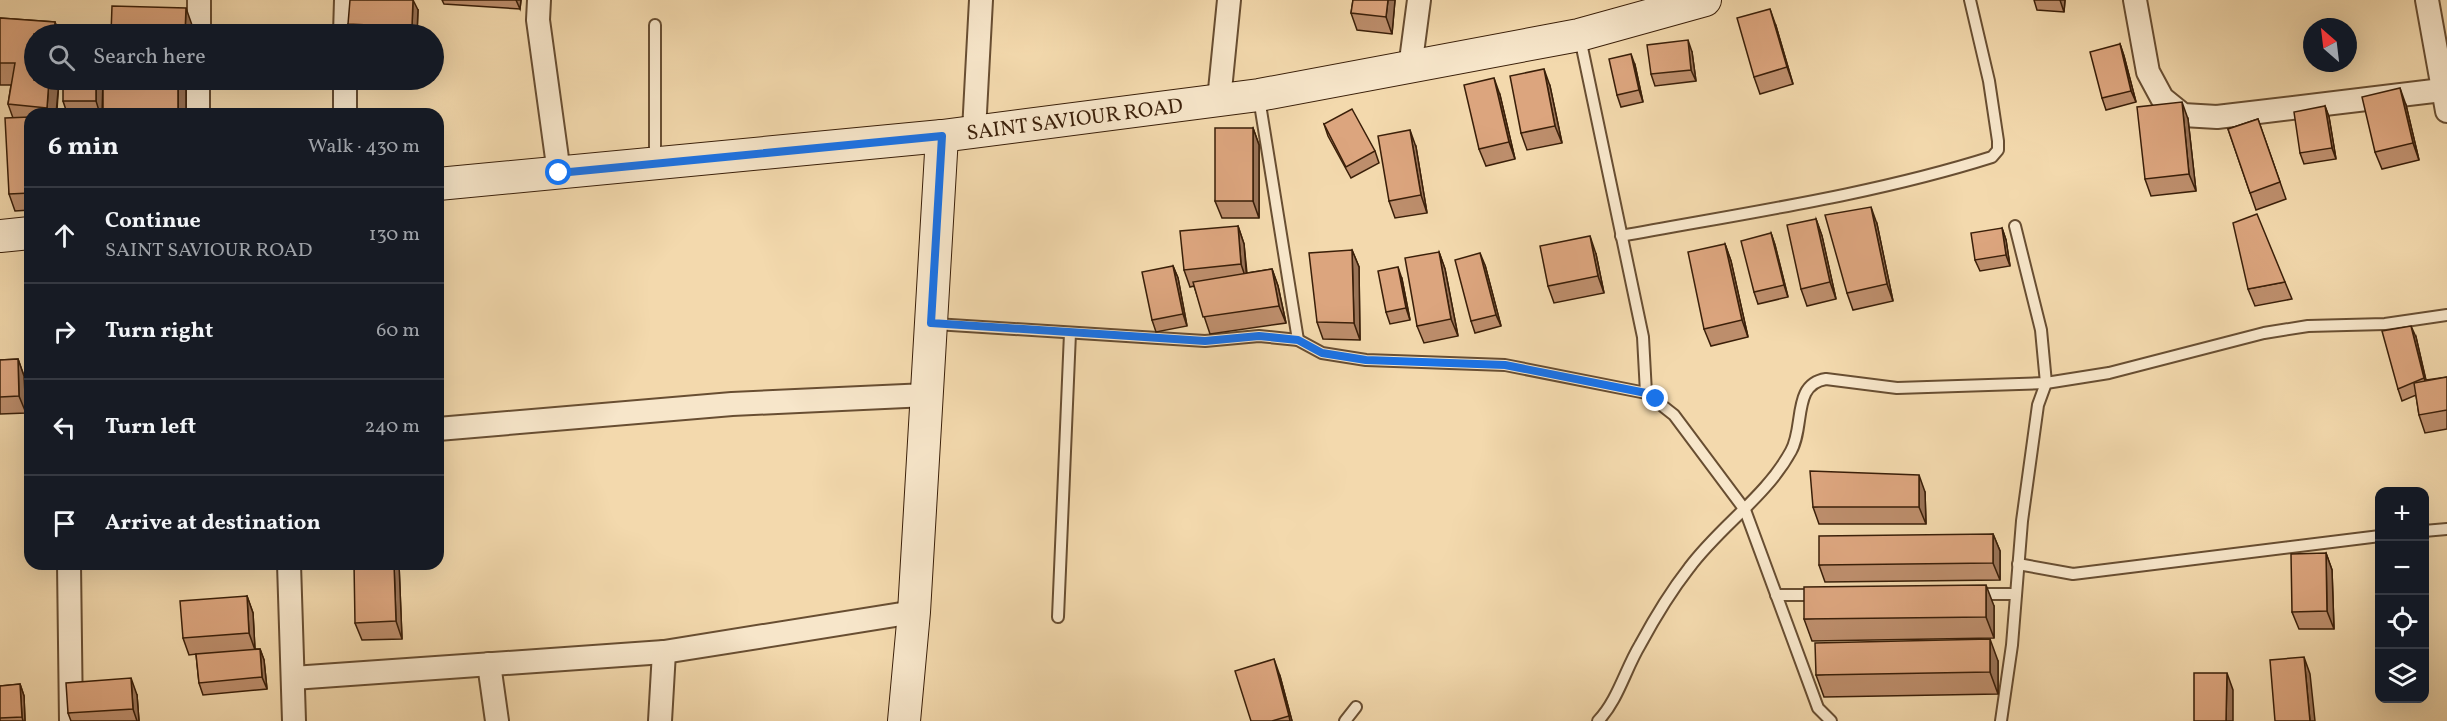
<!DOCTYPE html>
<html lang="en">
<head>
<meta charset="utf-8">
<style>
	:root { --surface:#171b24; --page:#242831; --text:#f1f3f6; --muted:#9ea1a6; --line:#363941 }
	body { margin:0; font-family:Vollkorn,serif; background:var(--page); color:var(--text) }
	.controls { position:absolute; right:18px; bottom:18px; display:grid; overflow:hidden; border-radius:12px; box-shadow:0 6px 24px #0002 }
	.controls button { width:54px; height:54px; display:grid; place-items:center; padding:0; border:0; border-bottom:2px solid var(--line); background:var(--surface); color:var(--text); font:30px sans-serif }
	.compass { position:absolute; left:2303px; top:18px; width:54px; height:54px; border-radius:50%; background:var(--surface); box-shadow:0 6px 24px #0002; rotate:332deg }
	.stop { position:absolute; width:18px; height:18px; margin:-14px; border:4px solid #1a73e8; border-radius:50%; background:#fff }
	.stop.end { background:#1a73e8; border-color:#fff; box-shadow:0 2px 6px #0008 }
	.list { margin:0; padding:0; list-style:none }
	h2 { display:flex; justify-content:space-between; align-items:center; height:78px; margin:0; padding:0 24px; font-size:26px }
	h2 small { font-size:20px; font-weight:400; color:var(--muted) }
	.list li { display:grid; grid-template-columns:39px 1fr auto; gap:18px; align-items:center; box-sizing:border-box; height:96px; padding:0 24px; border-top:2px solid var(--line) }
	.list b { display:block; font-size:22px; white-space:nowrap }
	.list p { margin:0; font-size:20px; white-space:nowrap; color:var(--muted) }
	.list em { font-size:20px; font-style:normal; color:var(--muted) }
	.icon { flex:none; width:33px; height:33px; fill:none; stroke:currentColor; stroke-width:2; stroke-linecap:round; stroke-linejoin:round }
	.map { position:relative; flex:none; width:2447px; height:721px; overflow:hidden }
	.search { position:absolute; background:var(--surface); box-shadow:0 6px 24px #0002; left:24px; top:24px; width:420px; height:66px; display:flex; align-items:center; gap:15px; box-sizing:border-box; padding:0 21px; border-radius:33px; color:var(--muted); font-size:22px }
	.panel { position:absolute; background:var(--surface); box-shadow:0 6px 24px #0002; left:24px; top:108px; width:420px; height:462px; border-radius:18px }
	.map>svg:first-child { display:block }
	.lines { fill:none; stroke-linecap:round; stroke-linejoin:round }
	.lane-casing { stroke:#684e32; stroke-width:14 }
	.street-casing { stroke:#684e32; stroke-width:26 }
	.secondary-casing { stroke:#3a1f09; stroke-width:34 }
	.lane { stroke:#f7e6ca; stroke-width:10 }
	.street { stroke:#f7e6ca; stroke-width:22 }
	.secondary { stroke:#f7e6ca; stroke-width:32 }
	.wall { fill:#bd8e6c; stroke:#3a1f09; stroke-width:1.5 }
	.shaded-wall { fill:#9a7458; stroke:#3a1f09; stroke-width:1.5 }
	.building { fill:#dca57e; stroke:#3a1f09; stroke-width:1.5 }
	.route { stroke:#1a73e8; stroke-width:8 }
	.labels { text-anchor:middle; stroke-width:4.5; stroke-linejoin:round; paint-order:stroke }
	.street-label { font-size:21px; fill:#3a1f09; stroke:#f7e6ca }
</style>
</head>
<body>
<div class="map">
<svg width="2447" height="721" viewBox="0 0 2447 721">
	<rect width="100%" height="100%" fill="#f3d9ad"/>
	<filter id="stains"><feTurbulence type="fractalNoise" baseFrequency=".00333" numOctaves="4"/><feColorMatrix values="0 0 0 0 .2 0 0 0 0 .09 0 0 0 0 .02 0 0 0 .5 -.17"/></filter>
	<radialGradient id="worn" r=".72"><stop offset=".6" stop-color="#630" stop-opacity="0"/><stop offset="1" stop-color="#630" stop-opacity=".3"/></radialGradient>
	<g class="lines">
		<defs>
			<g id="lane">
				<path d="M1580,38L1643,337L1646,393"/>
				<path d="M1259,98L1298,340"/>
				<path d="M655,160V25"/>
				<path d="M1621,236C1745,213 1872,195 1992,157L1998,150V141L1989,81L1970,0"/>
				<path d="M935,324L1205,341L1259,336L1298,340L1322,353L1366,360L1505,365L1646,393L1674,415L1745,510L1818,708L1831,721"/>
				<path d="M2424,531L2447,529"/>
				<path d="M2018,564L2073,574L2380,536"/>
				<path d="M1977,594H2016"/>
				<path d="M1776,595H1818"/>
				<path d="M1058,617L1070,333"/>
				<path d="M1345,721L1356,707"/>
				<path d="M1598,721C1618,700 1625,670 1640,645C1654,619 1671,591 1689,568C1720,526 1766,497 1791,451C1805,426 1792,384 1826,379L1897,388L2046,383L2109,373L2264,333L2308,326L2385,324L2447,315"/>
				<path d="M2001,721L2012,645L2022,521L2038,405L2046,383L2041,330L2015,226"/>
			</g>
			<g id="street">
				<path d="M539,0L538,20L559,173"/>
				<path d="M2135,0L2148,72L2162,98L2183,115L2217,117L2442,90"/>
				<path d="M2427,0L2447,111"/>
				<path d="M199,34V0"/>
				<path d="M345,34L346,0"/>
				<path d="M1410,68L1419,0"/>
				<path d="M1219,100L1229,0"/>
				<path d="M198,114V80"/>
				<path d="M345,114V80"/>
				<path d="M974,131L981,0"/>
				<path d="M438,429L732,404L927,395"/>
				<path d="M69,564L71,721"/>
				<path d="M289,564L294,721"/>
				<path d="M489,664L497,721"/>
				<path d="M293,678L664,652L914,612"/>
				<path d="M660,721L664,652"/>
			</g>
			<g id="secondary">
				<path id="s1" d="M438,184L942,136L1259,95L1579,35L1705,0"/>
				<path d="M0,236L30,233"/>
				<path d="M904,721L914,612L942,136"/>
			</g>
		</defs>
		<use href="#lane" class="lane-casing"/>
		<use href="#street" class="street-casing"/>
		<use href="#secondary" class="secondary-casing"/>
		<use href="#lane" class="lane"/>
		<use href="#street" class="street"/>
		<use href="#secondary" class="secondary"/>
	</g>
	<g class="wall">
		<path d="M442,0H521L520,9L444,4Z"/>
		<path d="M1353,0H1395L1392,34L1357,30L1351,13Z"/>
		<path d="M2034,0H2065L2064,12L2037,10Z"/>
		<path d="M418,10L417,34H352L348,24Z"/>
		<path d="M0,18L55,22L59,34H34V80H59L57,110H66L63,101L103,80L102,114H30V210L15,211L9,194L13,118L8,104L11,85H0Z"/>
		<path d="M1776,26L1793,84L1760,94L1754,77Z"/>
		<path d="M2120,44L2124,56L2136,102L2106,110L2102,98Z"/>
		<path d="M1692,52L1696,81L1655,86L1651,74Z"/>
		<path d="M1635,65L1643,102L1621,107L1617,95Z"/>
		<path d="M1550,86L1562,143L1527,150L1521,133Z"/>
		<path d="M1500,95L1515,159L1486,166L1479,149Z"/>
		<path d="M2406,105L2419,160L2382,169L2375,152Z"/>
		<path d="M2325,106L2329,117L2336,159L2304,164L2300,153Z"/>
		<path d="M2188,119L2196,191L2151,196L2145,179Z"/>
		<path d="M2258,119L2286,199L2256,210L2228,129Z"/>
		<path d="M1324,124L1375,151L1379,163L1351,178L1328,136Z"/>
		<path d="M1253,128L1259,145V218H1222L1215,201Z"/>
		<path d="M1416,147L1427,213L1395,218L1389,201Z"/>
		<path d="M1816,219L1822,236L1836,299L1807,306L1801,289Z"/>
		<path d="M1877,224L1893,301L1853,310L1847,293Z"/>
		<path d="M1238,226L1244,244L1247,273L1272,269L1278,286L1286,323L1210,334L1194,286L1190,287L1184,270Z"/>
		<path d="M2002,228L2006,240L2010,266L1980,271L1975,260Z"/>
		<path d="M1771,233L1775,245L1788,297L1758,304L1754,292Z"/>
		<path d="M1725,244L1731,261L1748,337L1711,346L1704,329Z"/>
		<path d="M1352,250L1359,267L1360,340L1323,339L1317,322Z"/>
		<path d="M1439,252L1445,269L1458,336L1424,343L1417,326Z"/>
		<path d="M1596,254L1604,293L1554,303L1548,286Z"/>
		<path d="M1485,265L1501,326L1475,333L1471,321Z"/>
		<path d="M1173,266L1178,278L1187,326L1156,332L1152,320Z"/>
		<path d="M1402,279L1410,320L1390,324L1386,312Z"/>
		<path d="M2285,282L2292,299L2255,306L2248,289Z"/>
		<path d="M2416,337L2426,380L2447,377V429L2425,433L2419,415L2416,395L2402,401L2398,389Z"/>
		<path d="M18,359L24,376L26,413L0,414V360Z"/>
		<path d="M1925,492L1926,524H1819L1813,507Z"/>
		<path d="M1993,534L2000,551V580L1825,582L1819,565Z"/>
		<path d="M2326,553L2332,570L2334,629H2299L2292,612Z"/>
		<path d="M399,564L402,639L362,640L355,623Z"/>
		<path d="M247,596L253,613L255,649H260L264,660L267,689L203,695L199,683L196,654L189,655L183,638Z"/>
		<path d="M1994,606V638L1812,641L1804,619Z"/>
		<path d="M1998,661V694L1824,697L1816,675Z"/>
		<path d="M1280,676L1292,721H1251Z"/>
		<path d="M20,684L24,696L25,721H0V686Z"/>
		<path d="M137,695L139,721H71L68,713Z"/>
	</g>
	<g class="shaded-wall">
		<path d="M413,0L418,10L417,34H415L412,27Z"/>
		<path d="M516,0H521L520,9Z"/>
		<path d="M1388,0H1395L1392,34L1386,17Z"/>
		<path d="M2060,0H2065L2064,12Z"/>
		<path d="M186,8L192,25L191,34H185Z"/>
		<path d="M1770,9L1776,26L1793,84L1787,67Z"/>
		<path d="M55,22L59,34H54Z"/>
		<path d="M1688,40L1692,52L1696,81L1691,70Z"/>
		<path d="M2120,44L2124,56L2136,102L2131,91Z"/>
		<path d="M1631,54L1635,65L1643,102L1639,90Z"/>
		<path d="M1544,69L1550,86L1562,143L1555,126Z"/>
		<path d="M1494,78L1500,95L1515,159L1509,142Z"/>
		<path d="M49,80H59L56,114H49L47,108Z"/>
		<path d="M96,80H103L102,114H100L96,101Z"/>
		<rect x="178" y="80" width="8" height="34"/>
		<path d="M2400,88L2406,105L2419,160L2413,143Z"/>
		<path d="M2182,102L2188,119L2196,191L2189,174Z"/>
		<path d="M2325,106L2329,117L2336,159L2332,148Z"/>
		<path d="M1253,128L1259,145V218L1253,201Z"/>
		<path d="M1410,130L1416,147L1427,213L1421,195Z"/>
		<path d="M1871,207L1877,224L1893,301L1887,284Z"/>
		<path d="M1816,219L1822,236L1836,299L1830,282Z"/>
		<path d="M1238,226L1244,244L1247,282L1241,264Z"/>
		<path d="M2002,228L2006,240L2010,266L2006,255Z"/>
		<path d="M1771,233L1775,245L1788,297L1784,285Z"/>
		<path d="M1590,236L1596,254L1604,293L1598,276Z"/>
		<path d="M1725,244L1731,261L1748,337L1742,320Z"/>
		<path d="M1352,250L1359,267L1360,340L1354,323Z"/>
		<path d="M1439,252L1445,269L1458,336L1451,319Z"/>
		<path d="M1480,253L1485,265L1501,326L1496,315Z"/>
		<path d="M1173,266L1178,278L1187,326L1183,314Z"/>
		<path d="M1398,267L1402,279L1410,320L1406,308Z"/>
		<path d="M1272,269L1278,286L1286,323L1279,306Z"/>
		<path d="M2411,326L2416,337L2428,390L2424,378Z"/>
		<path d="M18,359L24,376L26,413L19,396Z"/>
		<path d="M1919,475L1925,492L1926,524L1919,507Z"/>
		<path d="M1993,534L2000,551V580L1993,563Z"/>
		<path d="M2326,553L2332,570L2334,629L2327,611Z"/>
		<path d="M394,564H399L402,639L396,621Z"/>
		<path d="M1986,585L1994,606V638L1986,617Z"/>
		<path d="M247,596L253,613L255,650L249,633Z"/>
		<path d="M1990,639L1998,661V694L1990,672Z"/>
		<path d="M260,649L264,660L267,689L262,677Z"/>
		<path d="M2304,657L2310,674L2315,721H2310Z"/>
		<path d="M1274,659L1280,676L1292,721H1290L1289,716Z"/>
		<path d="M2227,673L2233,690V721H2226Z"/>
		<path d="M131,678L137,695L139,721H137L133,709Z"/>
		<path d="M20,684L24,696L25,721H23L22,717Z"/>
	</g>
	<g class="building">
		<path d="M350,0H413L412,27L348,24Z"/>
		<path d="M1353,0H1388L1386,17L1351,13Z"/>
		<path d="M112,6L186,8L185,34H111Z"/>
		<path d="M1770,9L1787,67L1754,77L1737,18Z"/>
		<path d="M0,18L55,22L54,34H34V80H49L47,108L8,104L15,63H0Z"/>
		<path d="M64,30L98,31L97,34H64Z"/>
		<path d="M1688,40L1691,70L1651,74L1647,45Z"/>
		<path d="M2120,44L2131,91L2102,98L2090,52Z"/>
		<path d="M1631,54L1639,90L1617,95L1609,59Z"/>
		<path d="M1544,69L1555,126L1521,133L1510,76Z"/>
		<path d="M1494,78L1509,142L1479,149L1464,85Z"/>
		<rect x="63" y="80" width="33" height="21"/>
		<rect x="103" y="80" width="75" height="34"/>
		<path d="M2400,88L2413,143L2375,152L2362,97Z"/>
		<path d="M2182,102L2189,174L2145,179L2137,107Z"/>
		<path d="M2325,106L2332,148L2300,153L2294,112Z"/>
		<path d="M1352,109L1375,151L1346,167L1324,124Z"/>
		<rect x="56" y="110" width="35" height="4"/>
		<path d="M30,117V193L9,194L5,118Z"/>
		<path d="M2258,119L2280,182L2250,193L2228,129Z"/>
		<rect x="1215" y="128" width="38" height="73"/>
		<path d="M1410,130L1421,195L1389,201L1378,136Z"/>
		<path d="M1871,207L1887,284L1847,293L1825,215Z"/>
		<path d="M2257,214L2285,282L2248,289L2233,223Z"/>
		<path d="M1816,219L1830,282L1801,289L1787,225Z"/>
		<path d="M1238,226L1241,264L1184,270L1180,231Z"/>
		<path d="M2002,228L2006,255L1975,260L1971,233Z"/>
		<path d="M1771,233L1784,285L1754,292L1741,241Z"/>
		<path d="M1590,236L1598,276L1548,286L1540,246Z"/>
		<path d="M1725,244L1742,320L1704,329L1688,252Z"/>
		<path d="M1352,250L1354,323L1317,322L1309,253Z"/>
		<path d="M1439,252L1451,319L1417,326L1405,258Z"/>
		<path d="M1480,253L1496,315L1471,321L1455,260Z"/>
		<path d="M1173,266L1183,314L1152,320L1142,272Z"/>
		<path d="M1398,267L1406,308L1386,312L1378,271Z"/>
		<path d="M1272,269L1279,306L1203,317L1193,282Z"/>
		<path d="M2411,326L2424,378L2398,389L2382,331Z"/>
		<path d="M18,359L19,396L0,397V360Z"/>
		<path d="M2447,377V410L2419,415L2414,383Z"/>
		<path d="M1810,471L1919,475V507H1813Z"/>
		<path d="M1993,534V563L1819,565V536Z"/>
		<path d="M2326,553L2327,611L2292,612L2291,554Z"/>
		<path d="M354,564H394L396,621L355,623Z"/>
		<path d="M1986,585V617L1804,619V587Z"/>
		<path d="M247,596L249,633L183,638L180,601Z"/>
		<path d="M1990,639V672L1816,675L1815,643Z"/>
		<path d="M260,649L262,677L199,683L196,654Z"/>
		<path d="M2304,657L2310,721H2275L2270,660Z"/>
		<path d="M1274,659L1289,716L1272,721H1251L1235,671Z"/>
		<path d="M2194,673H2227L2226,721H2194Z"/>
		<path d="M131,678L133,709L68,713L66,683Z"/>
		<path d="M20,684L22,717L0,718V686Z"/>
	</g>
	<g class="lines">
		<path class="route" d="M559,173L942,136L931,323L1205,341L1259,336L1298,340L1322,353L1366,360L1505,365L1646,393L1656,399"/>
	</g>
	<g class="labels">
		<g class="street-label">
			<text dy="7" stroke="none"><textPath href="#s1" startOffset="640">SAINT SAVIOUR ROAD</textPath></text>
		</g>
	</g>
	<rect width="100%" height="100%" filter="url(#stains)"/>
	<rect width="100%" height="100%" fill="url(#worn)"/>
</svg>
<div class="controls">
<button>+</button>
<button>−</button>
<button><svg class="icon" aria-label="locate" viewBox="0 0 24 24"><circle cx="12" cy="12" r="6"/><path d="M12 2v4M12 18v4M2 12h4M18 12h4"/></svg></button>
<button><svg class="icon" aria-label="layers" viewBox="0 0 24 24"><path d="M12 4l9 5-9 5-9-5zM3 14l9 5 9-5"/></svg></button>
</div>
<svg class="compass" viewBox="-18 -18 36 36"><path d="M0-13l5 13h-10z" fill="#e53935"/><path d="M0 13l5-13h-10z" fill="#9ea1a6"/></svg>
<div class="stop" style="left:559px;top:173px"></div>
<div class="stop end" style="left:1656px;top:399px"></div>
<div class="search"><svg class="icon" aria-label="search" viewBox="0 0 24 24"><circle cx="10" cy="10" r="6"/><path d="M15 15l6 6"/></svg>Search here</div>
<section class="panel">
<h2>6 min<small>Walk · 430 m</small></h2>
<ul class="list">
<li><svg class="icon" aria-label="ahead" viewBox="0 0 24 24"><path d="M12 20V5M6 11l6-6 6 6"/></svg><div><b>Continue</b><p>SAINT SAVIOUR ROAD</p></div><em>130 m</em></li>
<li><svg class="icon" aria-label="right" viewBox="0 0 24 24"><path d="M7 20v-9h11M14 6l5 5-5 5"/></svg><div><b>Turn right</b></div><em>60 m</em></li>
<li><svg class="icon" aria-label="left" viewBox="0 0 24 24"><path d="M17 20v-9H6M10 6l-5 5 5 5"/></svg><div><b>Turn left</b></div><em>240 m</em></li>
<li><svg class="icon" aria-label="arrive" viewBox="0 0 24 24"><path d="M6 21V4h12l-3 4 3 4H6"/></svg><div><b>Arrive at destination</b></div></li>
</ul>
</section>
</div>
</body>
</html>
